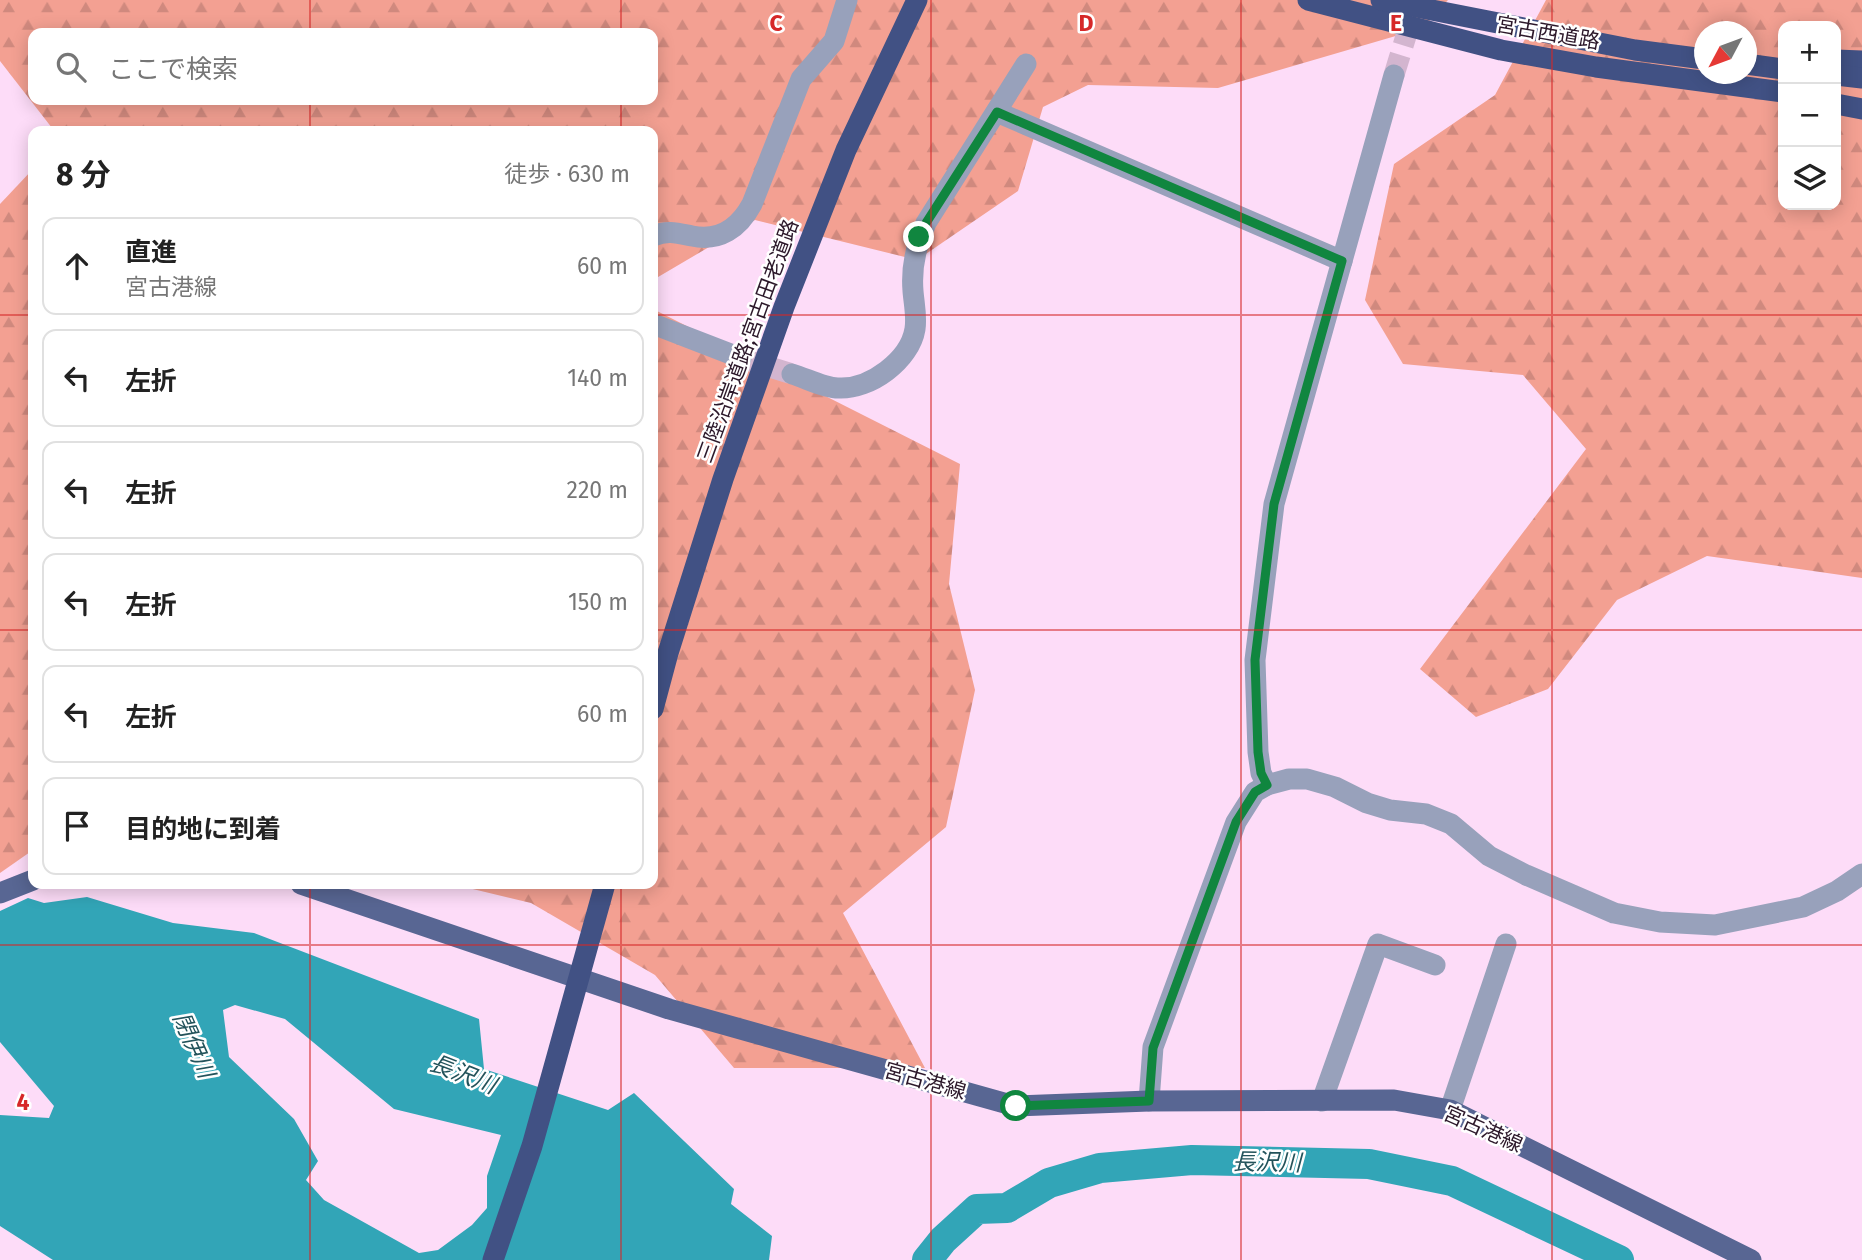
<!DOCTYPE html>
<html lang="ja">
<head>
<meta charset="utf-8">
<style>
	:root { --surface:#fff; --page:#f6f6f6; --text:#222; --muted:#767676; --line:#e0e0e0 }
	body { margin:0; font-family:"Fira Sans","Noto Sans JP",sans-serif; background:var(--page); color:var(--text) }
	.controls { position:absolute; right:21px; top:21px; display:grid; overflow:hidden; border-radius:14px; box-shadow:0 4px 18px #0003 }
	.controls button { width:63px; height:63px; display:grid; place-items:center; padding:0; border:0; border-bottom:2px solid var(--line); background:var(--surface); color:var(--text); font:35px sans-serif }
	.compass { position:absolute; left:1694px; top:21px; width:63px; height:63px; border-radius:50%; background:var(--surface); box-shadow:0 4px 18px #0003; rotate:229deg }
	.stop { position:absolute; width:21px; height:21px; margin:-16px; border:5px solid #10863f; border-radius:50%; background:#fff }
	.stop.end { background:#10863f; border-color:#fff; box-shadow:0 2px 7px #0008 }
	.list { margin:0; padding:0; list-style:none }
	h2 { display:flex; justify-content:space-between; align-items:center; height:91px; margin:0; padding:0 28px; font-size:30px }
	h2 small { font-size:23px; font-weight:400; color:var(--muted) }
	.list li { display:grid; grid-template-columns:46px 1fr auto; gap:21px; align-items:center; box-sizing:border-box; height:98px; margin:0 14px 14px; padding:0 14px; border:2px solid var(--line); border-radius:14px }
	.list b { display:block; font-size:26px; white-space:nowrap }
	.list p { margin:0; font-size:23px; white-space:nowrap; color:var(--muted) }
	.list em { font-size:23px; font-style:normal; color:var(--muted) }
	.icon { flex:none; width:38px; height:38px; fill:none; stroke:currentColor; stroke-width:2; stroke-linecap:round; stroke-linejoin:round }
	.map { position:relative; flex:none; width:1862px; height:1260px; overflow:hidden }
	.search { position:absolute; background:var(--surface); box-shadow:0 4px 18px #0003; left:28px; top:28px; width:630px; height:77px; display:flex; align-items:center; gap:18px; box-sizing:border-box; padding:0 24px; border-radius:14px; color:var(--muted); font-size:26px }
	.panel { position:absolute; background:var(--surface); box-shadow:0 4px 18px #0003; left:28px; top:126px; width:630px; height:763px; border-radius:14px }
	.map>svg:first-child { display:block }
	.forest { fill:url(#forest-firs); fill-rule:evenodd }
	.water { fill:#32a5b7; fill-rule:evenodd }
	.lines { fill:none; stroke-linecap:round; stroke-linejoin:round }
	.river { stroke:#32a5b7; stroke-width:30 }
	.minor-tunnel { stroke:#d3b5cf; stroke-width:21; stroke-dasharray:21 10; stroke-linecap:butt }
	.minor { stroke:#98a1bb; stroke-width:21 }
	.major { stroke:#586693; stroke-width:21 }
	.highway { stroke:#415184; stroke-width:21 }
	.highway-bridge { stroke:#415184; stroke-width:21 }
	.route { stroke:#10863f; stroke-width:9 }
	.grid { fill:none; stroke:#d62828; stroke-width:2; stroke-opacity:0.55 }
	.labels { text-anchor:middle; stroke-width:5; stroke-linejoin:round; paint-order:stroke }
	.street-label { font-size:21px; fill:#2c182a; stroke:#fff }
	.water-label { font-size:23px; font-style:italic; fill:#23535b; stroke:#fff }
	.grid-label { font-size:23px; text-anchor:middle; font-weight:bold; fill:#d62828; stroke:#fff; stroke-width:5; stroke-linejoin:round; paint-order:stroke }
</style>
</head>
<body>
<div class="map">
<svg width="1862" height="1260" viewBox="0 0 1862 1260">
	<defs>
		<pattern id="forest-firs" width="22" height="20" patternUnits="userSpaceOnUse" patternTransform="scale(1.75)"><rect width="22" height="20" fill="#f3a092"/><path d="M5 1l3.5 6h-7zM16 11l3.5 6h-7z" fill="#d0897e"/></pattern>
	</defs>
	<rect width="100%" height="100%" fill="#fddcf8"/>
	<g class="forest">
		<path d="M0,0H1448L1423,28L1218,88L1088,85L1043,107L1018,191L917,260L755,220L653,280V131H51L52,128L0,61ZM33,33H653V100H33Z"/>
		<path d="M1546,0H1862V578L1707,556L1617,600L1548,689L1476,717L1420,669L1586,449L1523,375L1403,364L1365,300L1394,164L1495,95ZM1783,26H1836V205H1783ZM1704,32H1746V74H1704Z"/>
		<path d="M33,169V850L0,873V204Z"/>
		<path d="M653,309L960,464L949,584L975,690L946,827L843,913L925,1068H734L655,975L531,903L452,884H653Z"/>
	</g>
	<path class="water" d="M87,897L173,923L254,933L479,1019L484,1069L608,1110L634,1093L734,1189L731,1204L772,1236L769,1260H53L0,1226V1115L49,1118L54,1106L0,1042V911L28,898L44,903ZM235,1005L285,1019L394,1109L501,1135L487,1176V1208L472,1225L438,1250L419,1253L324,1200L306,1180L318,1161L294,1119L229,1057L223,1010Z"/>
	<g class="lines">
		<path class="river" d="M927,1260L943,1240L977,1209L1007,1208L1049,1183L1100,1168L1192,1160L1369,1164L1452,1181L1619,1260"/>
		<g class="minor-tunnel">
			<path d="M1394,75L1414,10"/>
			<path d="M741,358L792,374"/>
		</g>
		<g class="minor">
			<path d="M997,112L1342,261"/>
			<path d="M653,236C667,230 677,233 692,236C720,242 739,228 752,204L801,79L834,41L847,0"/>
			<path d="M653,324L741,358"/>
			<path d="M792,374C806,378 824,388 838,388C870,390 910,360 915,329C917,316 914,304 913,291C911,267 916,245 926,223L1026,64"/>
			<path d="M1267,785L1289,779H1307L1335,787L1367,803L1390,810L1426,814L1451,824L1489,856L1526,875L1614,913L1660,922L1715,925L1803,907L1837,891L1862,874"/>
			<path d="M1149,1101L1153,1047L1236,822L1255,792L1267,785L1261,773L1258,752L1255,660L1274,504L1394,75"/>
			<path d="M1322,1101L1378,944L1435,965"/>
			<path d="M1450,1110L1506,944"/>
		</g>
		<g class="major">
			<path d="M301,884L669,1009L1015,1106L1149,1101L1394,1100L1450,1110L1751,1260"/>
			<path d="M0,893L33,880"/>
		</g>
		<g class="highway">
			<path d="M1308,0L1501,50L1596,67L1783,92"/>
			<path d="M1381,0L1635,50L1704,59"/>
			<path d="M1836,60L1862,61"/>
			<path d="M1746,64L1783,69"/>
			<path d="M1836,75L1862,78"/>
			<path d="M1836,104L1862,109"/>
			<path d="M653,709L668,653L723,479L784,307L846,150L917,0"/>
		</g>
		<path class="highway-bridge" d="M493,1260L532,1146L605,884"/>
	</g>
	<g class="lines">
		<path class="route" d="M919,237L926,223L997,112L1342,261L1274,504L1255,660L1258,752L1261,773L1267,785L1255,792L1236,822L1153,1048L1149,1101L1016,1106"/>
	</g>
	<path class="grid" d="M310,0V33M621,0V33M931,0V1260M1241,0V1260M1552,0V1260M310,100V131M621,100V131M0,315H33M653,315H1862M0,630H33M653,630H1862M310,884V1260M621,884V1260M0,945H1862"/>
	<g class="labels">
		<g class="street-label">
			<text transform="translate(1548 33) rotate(10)" y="7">宮古西道路</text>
			<text transform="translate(748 341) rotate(-70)" y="7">三陸沿岸道路;宮古田老道路</text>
			<text transform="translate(925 1081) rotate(16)" y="7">宮古港線</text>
			<text transform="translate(1483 1129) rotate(24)" y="7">宮古港線</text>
		</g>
		<g class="water-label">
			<text transform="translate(194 1045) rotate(66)" y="8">閉伊川</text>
			<text transform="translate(463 1074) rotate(21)" y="8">長沢川</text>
			<text transform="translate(1267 1162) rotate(1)" y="8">長沢川</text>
		</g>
	</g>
	<g class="grid-label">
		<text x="776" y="31">C</text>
		<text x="1086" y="31">D</text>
		<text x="1396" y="31">E</text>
		<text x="23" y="1110">4</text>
	</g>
</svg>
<div class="controls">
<button>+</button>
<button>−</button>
<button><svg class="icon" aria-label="layers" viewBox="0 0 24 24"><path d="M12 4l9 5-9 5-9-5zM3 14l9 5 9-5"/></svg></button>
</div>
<svg class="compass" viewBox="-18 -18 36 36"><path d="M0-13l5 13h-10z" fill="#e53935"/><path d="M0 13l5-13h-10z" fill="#767676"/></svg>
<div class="stop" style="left:1016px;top:1106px"></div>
<div class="stop end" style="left:919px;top:237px"></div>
<div class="search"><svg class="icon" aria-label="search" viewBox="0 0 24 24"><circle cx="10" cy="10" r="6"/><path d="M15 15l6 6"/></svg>ここで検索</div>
<section class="panel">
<h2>8 分<small>徒歩 · 630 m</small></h2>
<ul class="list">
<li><svg class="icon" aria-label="ahead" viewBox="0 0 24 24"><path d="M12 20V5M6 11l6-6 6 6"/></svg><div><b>直進</b><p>宮古港線</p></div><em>60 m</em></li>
<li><svg class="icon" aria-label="left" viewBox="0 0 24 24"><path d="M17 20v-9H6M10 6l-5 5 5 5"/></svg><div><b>左折</b></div><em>140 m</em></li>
<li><svg class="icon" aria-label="left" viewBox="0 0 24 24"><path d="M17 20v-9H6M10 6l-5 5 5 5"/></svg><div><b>左折</b></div><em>220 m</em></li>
<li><svg class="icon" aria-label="left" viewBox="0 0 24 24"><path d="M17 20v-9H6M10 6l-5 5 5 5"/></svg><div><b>左折</b></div><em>150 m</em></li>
<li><svg class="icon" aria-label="left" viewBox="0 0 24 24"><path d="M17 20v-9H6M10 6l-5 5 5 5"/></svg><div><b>左折</b></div><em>60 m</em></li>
<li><svg class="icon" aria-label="arrive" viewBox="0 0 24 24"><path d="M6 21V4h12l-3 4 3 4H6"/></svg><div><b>目的地に到着</b></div></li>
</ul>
</section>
</div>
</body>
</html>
